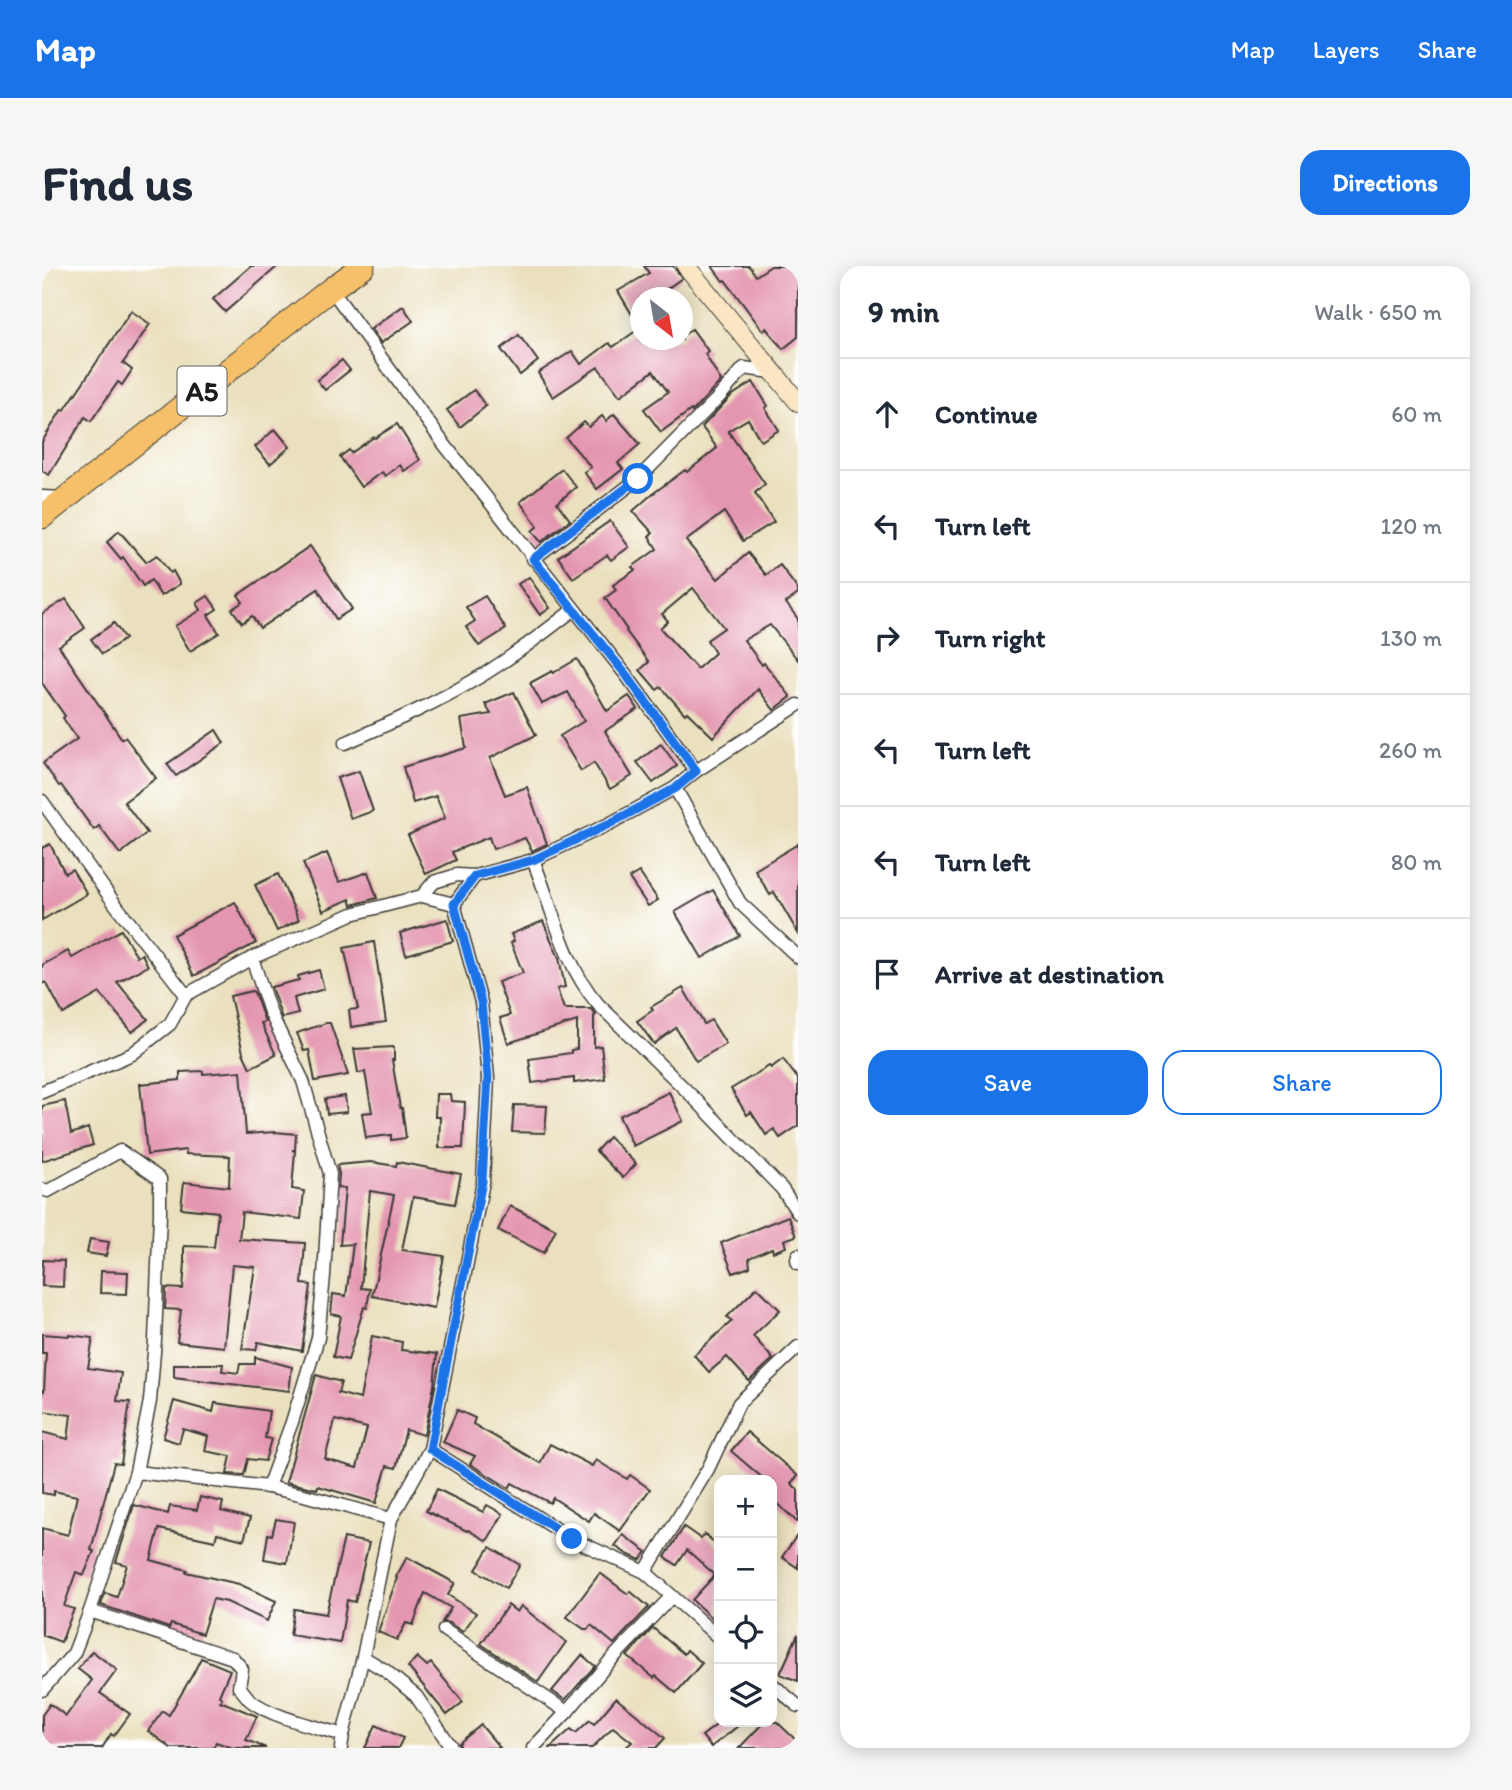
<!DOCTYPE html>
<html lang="en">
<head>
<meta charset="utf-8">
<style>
	:root { --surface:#fff; --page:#f6f6f7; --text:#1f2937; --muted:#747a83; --line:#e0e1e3; --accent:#1a73e8 }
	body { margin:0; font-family:Itim,sans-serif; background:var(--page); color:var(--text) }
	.controls { position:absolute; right:21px; bottom:21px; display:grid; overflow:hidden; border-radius:14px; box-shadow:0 4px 18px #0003 }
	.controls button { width:63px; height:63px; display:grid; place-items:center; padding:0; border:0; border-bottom:2px solid var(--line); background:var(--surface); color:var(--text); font:35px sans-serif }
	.compass { position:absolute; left:588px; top:21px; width:63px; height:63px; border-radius:50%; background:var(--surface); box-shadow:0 4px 18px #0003; rotate:149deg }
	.stop { position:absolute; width:21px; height:21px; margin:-16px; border:5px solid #1a73e8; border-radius:50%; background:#fff }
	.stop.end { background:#1a73e8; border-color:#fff; box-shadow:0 2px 7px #0008 }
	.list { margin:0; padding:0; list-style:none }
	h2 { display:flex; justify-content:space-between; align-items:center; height:91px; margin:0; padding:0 28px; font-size:30px }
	h2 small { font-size:23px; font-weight:400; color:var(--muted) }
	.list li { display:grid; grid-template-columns:46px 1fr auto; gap:21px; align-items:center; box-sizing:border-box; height:112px; padding:0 28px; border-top:2px solid var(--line) }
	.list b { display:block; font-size:26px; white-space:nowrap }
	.list em { font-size:23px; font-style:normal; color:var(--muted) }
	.actions { display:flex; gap:14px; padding:21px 28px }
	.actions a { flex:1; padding:16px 0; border:2px solid var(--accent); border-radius:21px; text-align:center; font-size:24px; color:var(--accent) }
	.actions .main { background:var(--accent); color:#fff }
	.icon { flex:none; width:38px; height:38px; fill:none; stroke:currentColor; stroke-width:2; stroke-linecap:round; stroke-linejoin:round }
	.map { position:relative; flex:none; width:756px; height:1482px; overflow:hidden; border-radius:21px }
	header { display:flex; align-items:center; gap:42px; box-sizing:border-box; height:98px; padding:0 35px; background:var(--accent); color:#fff }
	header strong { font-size:33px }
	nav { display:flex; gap:38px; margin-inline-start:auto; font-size:24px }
	.intro { display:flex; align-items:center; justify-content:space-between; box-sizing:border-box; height:168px; padding:0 42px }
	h1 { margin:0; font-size:49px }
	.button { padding:18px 32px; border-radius:21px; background:var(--accent); color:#fff; font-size:24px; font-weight:700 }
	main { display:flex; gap:42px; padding:0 42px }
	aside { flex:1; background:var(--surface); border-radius:21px; box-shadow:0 4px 18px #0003 }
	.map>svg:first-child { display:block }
	.building { fill:#e496b0; fill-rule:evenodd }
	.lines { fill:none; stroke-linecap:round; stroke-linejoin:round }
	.street-casing { stroke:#3b3934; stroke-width:15 }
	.secondary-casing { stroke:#3b3934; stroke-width:20 }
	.highway-casing { stroke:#3b3934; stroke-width:25 }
	.street { stroke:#fff; stroke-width:12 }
	.secondary { stroke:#fbe6c4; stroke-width:18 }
	.highway { stroke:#f6c06b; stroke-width:23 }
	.route { stroke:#1a73e8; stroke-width:9 }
	.labels { text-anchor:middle; stroke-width:5; stroke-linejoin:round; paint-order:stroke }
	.shield { fill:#fff; stroke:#606060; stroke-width:2 }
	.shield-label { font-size:28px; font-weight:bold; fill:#1c1c1c }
</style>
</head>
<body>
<header>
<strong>Map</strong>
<nav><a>Map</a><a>Layers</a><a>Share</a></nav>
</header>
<div class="intro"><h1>Find us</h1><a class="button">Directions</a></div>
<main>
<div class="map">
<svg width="756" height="1482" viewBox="0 0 756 1482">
	<rect width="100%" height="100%" fill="#fff"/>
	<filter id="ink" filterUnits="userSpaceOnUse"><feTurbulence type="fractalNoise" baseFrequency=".0143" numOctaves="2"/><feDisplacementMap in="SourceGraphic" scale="14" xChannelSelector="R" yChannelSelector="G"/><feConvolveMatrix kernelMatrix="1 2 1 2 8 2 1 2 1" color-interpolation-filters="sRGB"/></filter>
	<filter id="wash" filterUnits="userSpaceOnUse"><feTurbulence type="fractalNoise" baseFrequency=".00686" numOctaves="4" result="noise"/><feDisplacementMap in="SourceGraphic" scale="28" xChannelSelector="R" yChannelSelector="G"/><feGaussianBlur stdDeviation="1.57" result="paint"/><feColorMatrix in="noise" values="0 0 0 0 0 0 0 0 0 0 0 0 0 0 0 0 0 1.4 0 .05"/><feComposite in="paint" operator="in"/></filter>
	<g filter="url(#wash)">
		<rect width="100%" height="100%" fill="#eae0bd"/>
		<g id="blocks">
			<g class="building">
				<path d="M209,0H236L183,46L171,33Z"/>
				<path d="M602,0H631L640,12L612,32H598V74H640V70L650,63L666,85L663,88L679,115L650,146L649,144L619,166L602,143L626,126L611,105L578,130L556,101L511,131L496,107L530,85L539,98L567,77L571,81L598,62L576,25L607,7Z"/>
				<path d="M670,0H707L714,10L729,0H756V71L741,83L724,62L721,65L683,14L681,15Z"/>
				<path d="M361,40L371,55L339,77L329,63Z"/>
				<path d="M89,45L108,58L81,97L90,104L80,119L76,116L49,155L43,151L7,209L0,205V176L20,143L22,145Z"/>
				<path d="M477,69L496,95L478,109L459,83Z"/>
				<path d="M300,94L308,104L283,124L275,114Z"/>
				<path d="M711,116L726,140L723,142L737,164L719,175L706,153L686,165L723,218L713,227L732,256L701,275L682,246L644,275L676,313L706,287L724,309L738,299L756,324V328L744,337L756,353V394L728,359L702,374L720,399L722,397L749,431L732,444L716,423L671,471L645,446L643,448L619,421L615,424L598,404L607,396L584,365L585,364L563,332L574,324L571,319L593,304L590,301L615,283L607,270L611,267L591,245L609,229L643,204L645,206L675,182L660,161L689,130ZM651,322L682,362L665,374L673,387L655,403L618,362L626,355L620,348Z"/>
				<path d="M432,124L444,140L418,161L405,144Z"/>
				<path d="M572,148L598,178L576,197L581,203L555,223L542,206L549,201L524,172L542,156L547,161L560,150L564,155Z"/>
				<path d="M355,158L378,194L362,205L358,199L343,210L340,206L319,221L298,191L307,184L309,187L332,171L333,172Z"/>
				<path d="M233,163L248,181L228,198L213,181Z"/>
				<path d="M520,203L534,221L515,237L528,254L499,276L490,265L496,260L478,236Z"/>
				<path d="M568,255L587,281L569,294L565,289L531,312L516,291Z"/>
				<path d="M77,265L104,296L115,289L128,307L131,305L138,318L119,330L109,314L101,320L81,291L79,293L65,276Z"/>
				<path d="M268,280L310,343L294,353L276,323L218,362L210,350L200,357L190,343L201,336L196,329Z"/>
				<path d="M487,311L508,342L498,349L476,318Z"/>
				<path d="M166,330L175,343L166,349L177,367L148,385L133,360L159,344L155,337Z"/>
				<path d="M443,330L464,363L437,380L424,361L433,355L424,341Z"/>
				<path d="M24,333L43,362L17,380L80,473L83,471L114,512L82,536L105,567L78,588L57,560L52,564L19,519L17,520L1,497L35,473L21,452L23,450L0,417V348Z"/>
				<path d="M72,357L83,373L60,388L49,373Z"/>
				<path d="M535,393L565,445L587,430L596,443L563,465L590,510L568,523L552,497L539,505L518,470L542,455L526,426L500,438L488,417L510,405L511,407Z"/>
				<path d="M472,426L494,469L448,492L463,529L485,521L505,578L490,585L483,572L451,583L447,571L410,586L414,594L384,608L366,569L403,552L394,530L371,537L361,501L424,482L419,453L449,448L443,438Z"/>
				<path d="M174,464L182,477L134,510L125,498Z"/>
				<path d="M619,478L635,500L611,517L595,496Z"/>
				<path d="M317,505L331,545L309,553L295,512Z"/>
				<path d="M8,578L23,607L30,603L45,628L0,654V582Z"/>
				<path d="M756,578V667L732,626L728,629L713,604Z"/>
				<path d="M285,587L297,616L326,606L335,632L310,639L308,633L281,645L261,597Z"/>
				<path d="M597,606L616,634L606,640L587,612Z"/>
				<path d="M236,608L257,654L235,665L213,619Z"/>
				<path d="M671,624L698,670L660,692L633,646Z"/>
				<path d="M193,636L214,677L152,710L131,669Z"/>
				<path d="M405,653L411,675L364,689L358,667Z"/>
				<path d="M501,655L517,692L523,721L515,723L522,743H549L554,749L552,750V781L559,780L563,813L532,817V812L490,817L487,793L529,787V784L535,783V755L466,777L458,752L468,749L456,716L481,707L469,677L472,675L469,668Z"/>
				<path d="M79,664L95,691L100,688L106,700L75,716L106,753L90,766L58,727L21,748L4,716L0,718V699L26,685L30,692Z"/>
				<path d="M332,676L344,756L309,761L307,744L316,743L302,682Z"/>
				<path d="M277,704L282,723L252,732L256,748L240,752L229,721L257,714L256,710Z"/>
				<path d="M641,722L662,758L669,754L684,778L654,795L634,762L612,778L595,755L611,744L609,741Z"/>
				<path d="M210,725L212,726L223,756L219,757L234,789L208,802L201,787L188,730Z"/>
				<path d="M284,757H288L306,809L273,815L267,784L262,785L255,767Z"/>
				<path d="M352,781V794H350L358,842H360L364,872L349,874V869L324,872L320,847L330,846L323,806L316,807L312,783Z"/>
				<path d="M741,793L756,813V860L738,872L732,863L724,869L709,846L705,849L689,823L727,800L729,802Z"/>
				<path d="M161,805V808L199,805L204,868L233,866L254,868L253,884H250L253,885L250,923L262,925L259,953L200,946L197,973L263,977L260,1018L269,1019L260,1085L216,1076L214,1084L200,1083L213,1001L190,999L182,1081L135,1076L139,1044L123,1043L124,1022L141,1023L143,996H142V980L172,981L176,946L139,942L142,916L187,921L188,890L144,888V884L105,889L98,818L138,814V806Z"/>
				<path d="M627,826L641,855L591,880L577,850Z"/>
				<path d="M394,828H408L409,835L423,836L421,882H397L398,851H393Z"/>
				<path d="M303,830L305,846L285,848L283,833Z"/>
				<path d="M23,835L29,868L46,862L51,879L0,895V840Z"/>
				<path d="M472,839L505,840L503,867L470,866Z"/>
				<path d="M567,871L594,898L581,912L554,885Z"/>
				<path d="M329,896L354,900L355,896L419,908L413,938L371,931L360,984L402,990L392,1042L330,1030L352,929L328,925L319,1022L328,1023L325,1042L322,1041L306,1094L291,1091L299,1050L289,1048L291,1028L304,1030L311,978L298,979L303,922H296L297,908L295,899Z"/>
				<path d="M468,940L514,963L502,987L456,964Z"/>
				<path d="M746,950L754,970L742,974L744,981L731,986L730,982L707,992L708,1001L691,1007L679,977Z"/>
				<path d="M48,973L67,976L64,990L45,987Z"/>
				<path d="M1,994L22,995L21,1021L0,1020Z"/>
				<path d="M59,1005L86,1006L85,1028L58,1027Z"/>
				<path d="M715,1021L738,1044L711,1070L731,1093L707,1115L685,1091L667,1106L652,1089L690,1055L685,1051Z"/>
				<path d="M0,1068L27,1070V1069L51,1072L46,1102L79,1107L75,1135L88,1136L79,1198L72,1197L49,1284L52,1285L42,1309L34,1306L22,1340L32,1343L19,1376L0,1369V1262L26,1269L35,1230L12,1225V1229L0,1227V1166L26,1173L29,1149L0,1145V1124L2,1125L4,1087H0Z"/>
				<path d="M330,1070L360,1076L359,1084L395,1088L392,1120L382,1169L364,1164L354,1202L345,1200L334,1237L276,1220L275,1223L244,1216L274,1109L299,1116L296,1127L318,1133ZM293,1154L325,1162L315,1202L283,1193Z"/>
				<path d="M213,1091L250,1101L247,1125L132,1111V1098H181L180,1105L196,1107L198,1098H213Z"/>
				<path d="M132,1135L171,1146L173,1137L227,1145L223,1172L229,1173L223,1195L206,1193L202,1209L185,1208L189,1190L163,1185L166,1170L141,1163L137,1177L121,1172Z"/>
				<path d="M415,1144L433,1152L431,1158L498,1197L508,1178L550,1200L554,1194L585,1213L588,1209L608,1223L578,1265L552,1247L547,1255L511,1232L508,1237L470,1217L467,1222L428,1198L433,1190L401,1176Z"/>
				<path d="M705,1166L756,1210L749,1217L756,1224V1257L730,1232V1214H723L689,1185Z"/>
				<path d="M395,1223L441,1246L445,1239L461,1248L445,1275L426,1264L425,1265L384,1245Z"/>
				<path d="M158,1231L181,1236L179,1245L208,1252L202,1274L175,1267L173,1275L117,1263L109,1294L145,1304L144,1306L197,1318L234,1335L225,1355L185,1336L171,1333L160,1368L129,1358L127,1362L59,1339L63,1327L75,1331L85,1299L74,1296L92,1239L126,1248L128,1240L155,1244Z"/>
				<path d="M234,1253L252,1256L245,1297L222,1293L226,1268L230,1269Z"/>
				<path d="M642,1261L659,1273L663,1268L677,1281V1359L650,1334L673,1309L645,1284L635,1299L623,1291Z"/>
				<path d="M756,1268V1302L740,1291Z"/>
				<path d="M581,1269L605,1286L598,1294L585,1288L573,1280Z"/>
				<path d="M302,1272L327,1277L313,1336L305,1334L298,1377L248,1369L252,1343L284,1348Z"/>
				<path d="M448,1281L478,1299L464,1322L434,1304Z"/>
				<path d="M365,1291L413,1317L406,1329L434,1347L421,1366L407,1357L400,1356L409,1342L383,1327L371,1359L364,1357L355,1374L336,1366L355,1312L354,1311Z"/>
				<path d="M558,1307L586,1328L588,1325L607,1341L572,1378L549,1359L546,1363H542L525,1351Z"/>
				<path d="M466,1339L475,1346L479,1340L524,1376L496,1416L439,1378Z"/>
				<path d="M611,1362L642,1388L645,1384L660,1397L634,1427L614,1410L612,1412L585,1390Z"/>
				<path d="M756,1368V1415L738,1408Z"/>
				<path d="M50,1385L75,1404L58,1427L88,1448L72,1470L69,1468L60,1482H0V1449L8,1438L24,1450L50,1414L36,1403Z"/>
				<path d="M540,1389L553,1400L523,1434L510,1425Z"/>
				<path d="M375,1391L385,1400L389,1397L421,1436L405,1449L366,1401Z"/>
				<path d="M159,1392L188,1404L177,1430L180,1432L178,1435L215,1450L204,1474L224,1482H191L174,1476L171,1482H129L106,1465L121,1445L127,1449L152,1406Z"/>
				<path d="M574,1432L623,1472L614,1482H583L590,1476L571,1461L550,1482H508L529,1463L534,1467L548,1454L552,1458Z"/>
				<path d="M678,1456H701L669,1481L660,1470Z"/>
				<path d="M722,1456H735L756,1476L751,1482H697Z"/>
				<path d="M334,1459L361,1472L356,1482H323Z"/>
				<path d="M439,1459L458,1482H419L417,1477Z"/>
			</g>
		</g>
	</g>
	<g filter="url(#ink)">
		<use href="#blocks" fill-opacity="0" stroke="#3b3934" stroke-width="2"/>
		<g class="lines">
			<defs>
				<g id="street">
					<path d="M289,23L402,178L585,410L654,505"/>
					<path d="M0,231L24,232"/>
					<path d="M491,293L596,213L677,131L702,102L730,106"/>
					<path d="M303,477C351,456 399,435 444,407C474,388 503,366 531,344"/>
					<path d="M633,522L698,637L756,691"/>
					<path d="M0,535L73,638L144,729"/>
					<path d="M491,594C511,642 521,698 556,738L651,831L740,923L756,947"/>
					<path d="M380,630L412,638L433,610"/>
					<path d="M210,692L228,746L261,815L288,908L282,1010L276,1072L250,1156L226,1221"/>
					<path d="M0,826L90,788L128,758L144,729L210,692L310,648L380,630L392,616L415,609L433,610L491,594L567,558L633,522L654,505L756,439"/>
					<path d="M0,923L6,925L78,885L118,913V948L113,1074L108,1135L94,1206L48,1345L32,1387L0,1424"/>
					<path d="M756,989L755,993L756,997"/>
					<path d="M388,1183L530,1273L603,1306L677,1372"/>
					<path d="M94,1206L226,1221L262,1229L349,1253"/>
					<path d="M603,1306L666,1203L697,1137L756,1081"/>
					<path d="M48,1345L191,1392L200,1403L197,1421C201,1425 204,1430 208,1434C229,1451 275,1461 301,1469"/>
					<path d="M402,1364L525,1446"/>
					<path d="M321,1391L344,1405L374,1430L410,1482"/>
					<path d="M730,1418L756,1440"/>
					<path d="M299,1482L301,1469L321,1391L349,1253L388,1183L441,916L446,812L439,736L412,638"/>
					<path d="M491,1482L525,1446L567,1396L629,1331"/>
				</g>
				<path id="secondary" d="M644,0L756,136"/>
				<path id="highway" d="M0,251L289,23L321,0"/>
			</defs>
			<use href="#street" class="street-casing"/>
			<use href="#secondary" class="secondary-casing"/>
			<use href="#highway" class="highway-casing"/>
			<use href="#street" class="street"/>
			<use href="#secondary" class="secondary"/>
			<use href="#highway" class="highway"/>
		</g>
	</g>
	<g class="lines" filter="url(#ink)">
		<path class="route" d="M530,1273L388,1183L440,916L446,811L439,736L412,638L433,610L491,594L567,558L634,522L654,505L585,410L491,293L596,213"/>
	</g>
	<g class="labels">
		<rect class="shield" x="135.5" y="100.5" width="49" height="49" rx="5"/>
		<g class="shield-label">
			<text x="160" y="135">A5</text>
		</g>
	</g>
</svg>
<div class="controls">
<button>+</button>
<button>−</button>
<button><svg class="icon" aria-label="locate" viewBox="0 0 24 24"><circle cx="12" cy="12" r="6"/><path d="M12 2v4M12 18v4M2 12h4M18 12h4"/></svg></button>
<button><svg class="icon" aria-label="layers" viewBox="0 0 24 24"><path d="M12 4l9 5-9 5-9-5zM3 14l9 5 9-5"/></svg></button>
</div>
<svg class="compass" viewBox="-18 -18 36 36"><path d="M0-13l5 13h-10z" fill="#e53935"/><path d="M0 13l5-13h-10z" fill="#747a83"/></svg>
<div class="stop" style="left:596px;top:213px"></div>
<div class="stop end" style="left:530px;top:1273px"></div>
</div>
<aside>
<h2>9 min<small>Walk · 650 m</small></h2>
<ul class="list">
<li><svg class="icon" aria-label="ahead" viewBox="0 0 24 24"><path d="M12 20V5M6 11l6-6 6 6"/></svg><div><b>Continue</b></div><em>60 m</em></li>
<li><svg class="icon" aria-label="left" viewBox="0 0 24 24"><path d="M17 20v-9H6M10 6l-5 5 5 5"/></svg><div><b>Turn left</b></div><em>120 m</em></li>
<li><svg class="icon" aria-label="right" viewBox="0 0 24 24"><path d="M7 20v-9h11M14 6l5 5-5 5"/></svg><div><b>Turn right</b></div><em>130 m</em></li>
<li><svg class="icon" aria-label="left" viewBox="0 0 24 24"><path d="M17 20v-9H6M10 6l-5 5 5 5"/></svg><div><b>Turn left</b></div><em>260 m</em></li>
<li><svg class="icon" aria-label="left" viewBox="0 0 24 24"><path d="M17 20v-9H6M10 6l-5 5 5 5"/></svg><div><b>Turn left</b></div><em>80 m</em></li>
<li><svg class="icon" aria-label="arrive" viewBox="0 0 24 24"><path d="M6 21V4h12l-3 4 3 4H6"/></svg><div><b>Arrive at destination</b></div></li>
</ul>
<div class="actions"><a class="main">Save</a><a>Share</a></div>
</aside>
</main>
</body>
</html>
